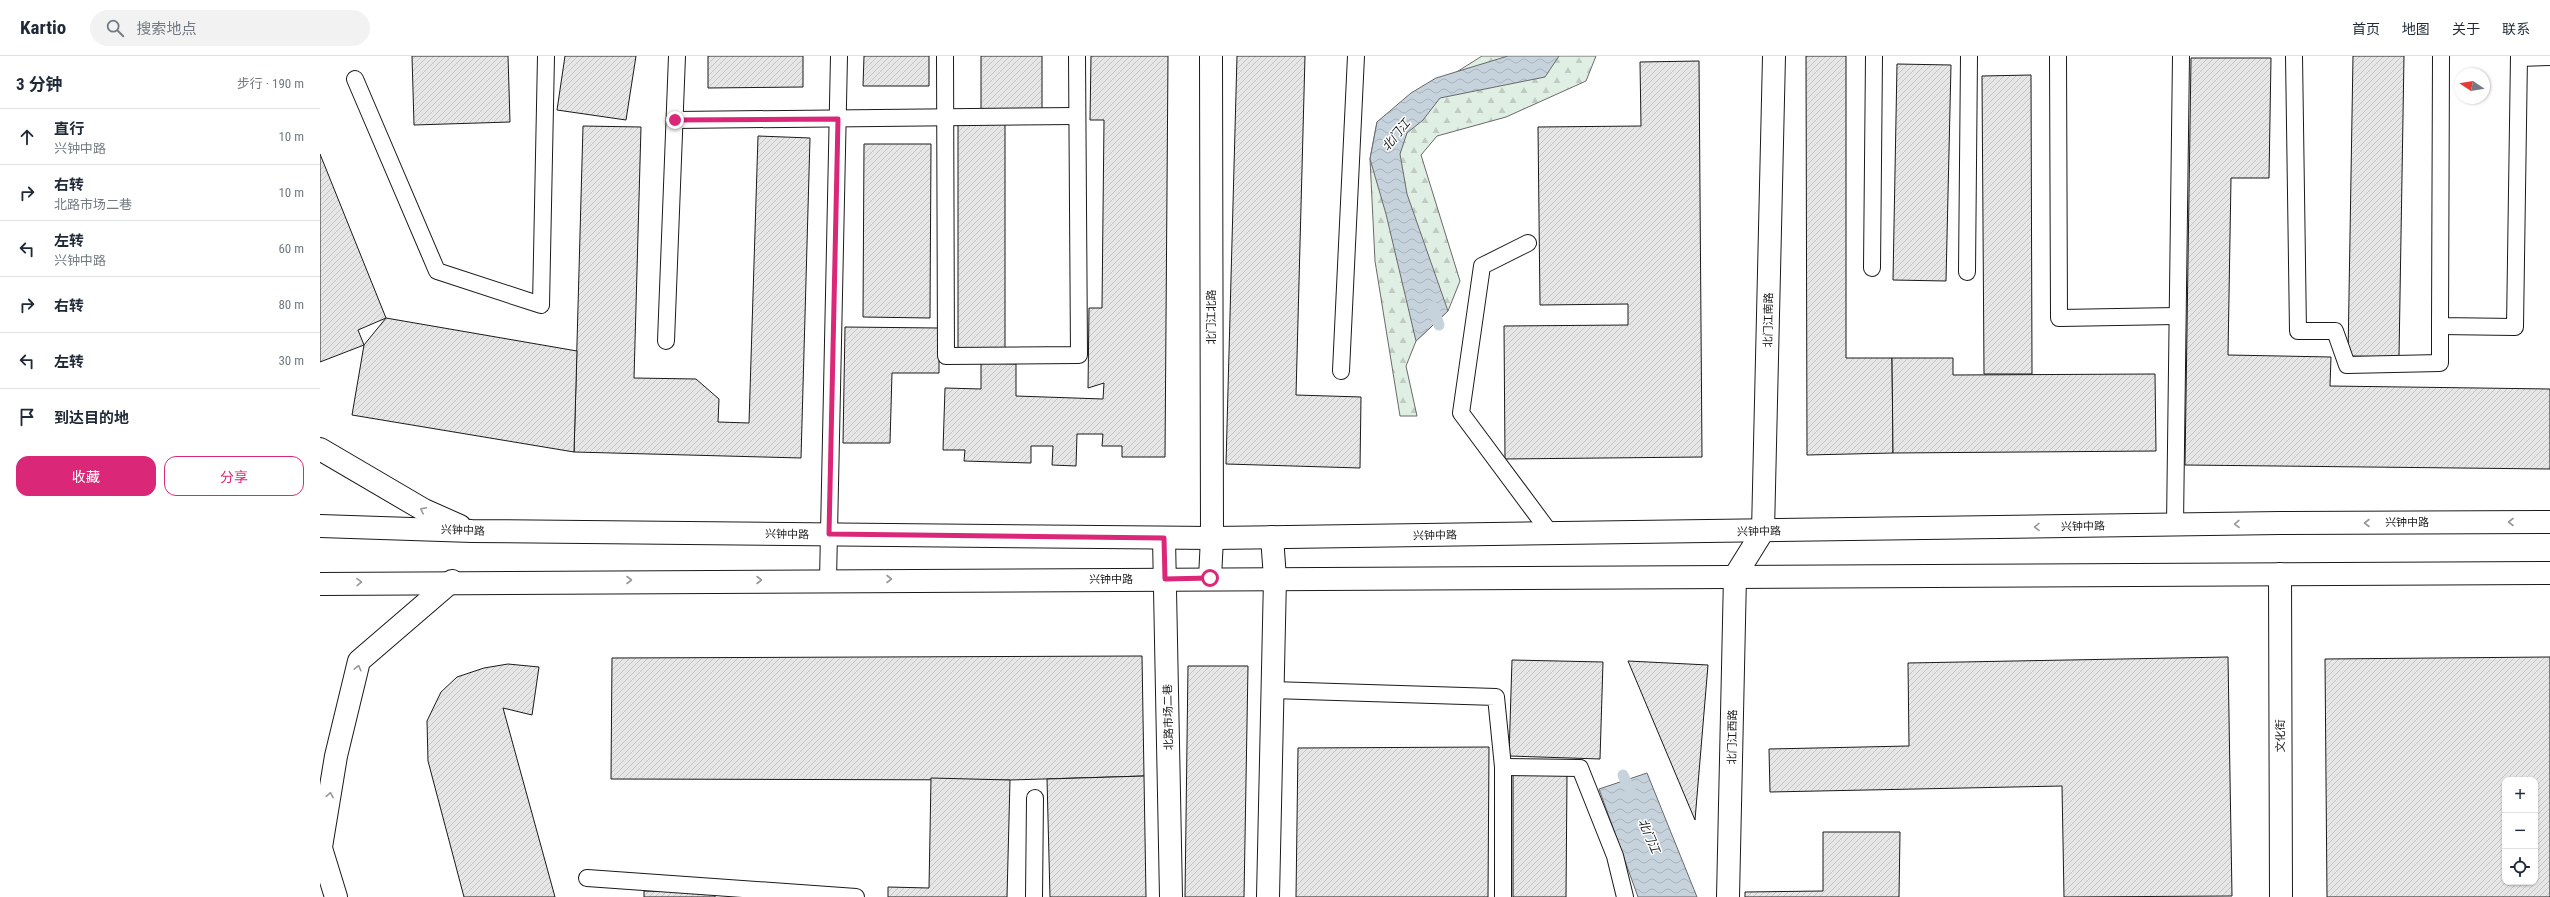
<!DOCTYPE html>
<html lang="zh">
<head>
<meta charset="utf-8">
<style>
	:root { --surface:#fff; --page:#f2f2f3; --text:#1f2937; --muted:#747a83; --line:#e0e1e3; --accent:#db2777 }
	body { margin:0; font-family:"Roboto Condensed","Noto Sans SC",sans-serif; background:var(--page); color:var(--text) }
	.controls { position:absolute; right:12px; bottom:12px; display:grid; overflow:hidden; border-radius:8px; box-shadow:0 1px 3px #0004 }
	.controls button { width:36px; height:36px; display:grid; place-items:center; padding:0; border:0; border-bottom:1px solid var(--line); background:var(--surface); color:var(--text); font:20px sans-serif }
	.compass { position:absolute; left:2134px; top:12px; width:36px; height:36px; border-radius:50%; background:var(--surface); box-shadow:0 1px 3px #0004; rotate:282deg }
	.stop { position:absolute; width:12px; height:12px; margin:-9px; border:3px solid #db2777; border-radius:50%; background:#fff }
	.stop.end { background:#db2777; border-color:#fff; box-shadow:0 1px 4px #0008 }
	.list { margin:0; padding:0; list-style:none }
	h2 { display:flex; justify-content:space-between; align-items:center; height:52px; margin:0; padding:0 16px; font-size:17px }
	h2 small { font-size:13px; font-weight:400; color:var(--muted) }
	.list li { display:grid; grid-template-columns:26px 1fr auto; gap:12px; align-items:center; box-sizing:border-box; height:56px; padding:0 16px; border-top:1px solid var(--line) }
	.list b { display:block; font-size:15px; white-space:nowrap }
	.list p { margin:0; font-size:13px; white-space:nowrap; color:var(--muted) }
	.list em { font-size:13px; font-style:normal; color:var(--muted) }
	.actions { display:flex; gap:8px; padding:12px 16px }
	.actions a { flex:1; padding:9px 0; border:1px solid var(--accent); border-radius:12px; text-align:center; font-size:14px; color:var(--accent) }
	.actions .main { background:var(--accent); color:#fff }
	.icon { flex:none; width:22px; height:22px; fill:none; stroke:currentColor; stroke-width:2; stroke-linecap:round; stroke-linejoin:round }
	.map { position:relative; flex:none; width:2230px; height:841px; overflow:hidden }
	header { display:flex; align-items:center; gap:24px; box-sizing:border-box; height:56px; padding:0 20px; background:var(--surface); border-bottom:1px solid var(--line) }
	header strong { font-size:19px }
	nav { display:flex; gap:22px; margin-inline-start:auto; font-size:14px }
	.search { width:280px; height:36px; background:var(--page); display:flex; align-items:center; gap:10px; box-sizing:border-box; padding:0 14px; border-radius:22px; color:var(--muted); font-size:15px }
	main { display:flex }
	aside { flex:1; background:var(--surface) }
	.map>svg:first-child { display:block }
	.forest { fill:url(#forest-firs); stroke:#6a6a6a }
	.water { fill:url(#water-waves); stroke:#6a6a6a }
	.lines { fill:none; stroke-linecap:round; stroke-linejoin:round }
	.stream { stroke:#c6d2dc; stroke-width:11 }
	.building { fill:url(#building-hatch); stroke:#1a1a1a; fill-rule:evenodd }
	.lane-casing { stroke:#1a1a1a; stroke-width:18 }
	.street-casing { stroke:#1a1a1a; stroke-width:24 }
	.secondary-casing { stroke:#1a1a1a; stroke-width:24 }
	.highway-casing { stroke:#1a1a1a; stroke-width:24 }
	.lane { stroke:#fff; stroke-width:16 }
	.street { stroke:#fff; stroke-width:22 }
	.secondary { stroke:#fff; stroke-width:22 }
	.highway { stroke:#fff; stroke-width:22 }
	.oneway { stroke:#989898 }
	.route { stroke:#db2777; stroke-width:5 }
	.labels { text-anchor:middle; stroke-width:3; stroke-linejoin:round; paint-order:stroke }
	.street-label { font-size:11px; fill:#1a1a1a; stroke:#fff }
	.water-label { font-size:12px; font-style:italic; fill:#1a1a1a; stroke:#fff }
</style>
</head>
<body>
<header>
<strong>Kartio</strong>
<div class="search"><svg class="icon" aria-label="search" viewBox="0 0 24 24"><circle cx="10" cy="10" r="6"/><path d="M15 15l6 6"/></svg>搜索地点</div>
<nav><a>首页</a><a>地图</a><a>关于</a><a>联系</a></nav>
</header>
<main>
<aside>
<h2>3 分钟<small>步行 · 190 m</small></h2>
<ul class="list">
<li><svg class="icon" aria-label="ahead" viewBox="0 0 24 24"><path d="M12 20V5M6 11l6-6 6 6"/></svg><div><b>直行</b><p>兴钟中路</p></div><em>10 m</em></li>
<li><svg class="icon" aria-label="right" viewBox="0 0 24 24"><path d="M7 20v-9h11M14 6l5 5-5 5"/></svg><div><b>右转</b><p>北路市场二巷</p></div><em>10 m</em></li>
<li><svg class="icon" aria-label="left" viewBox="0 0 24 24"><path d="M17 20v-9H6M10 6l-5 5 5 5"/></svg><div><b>左转</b><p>兴钟中路</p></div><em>60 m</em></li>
<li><svg class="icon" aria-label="right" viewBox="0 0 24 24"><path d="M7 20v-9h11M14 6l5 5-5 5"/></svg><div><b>右转</b></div><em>80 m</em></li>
<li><svg class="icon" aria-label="left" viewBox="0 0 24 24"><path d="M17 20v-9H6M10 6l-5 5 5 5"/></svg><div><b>左转</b></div><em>30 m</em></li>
<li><svg class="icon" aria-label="arrive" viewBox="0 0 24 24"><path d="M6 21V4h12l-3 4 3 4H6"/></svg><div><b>到达目的地</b></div></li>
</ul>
<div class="actions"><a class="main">收藏</a><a>分享</a></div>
</aside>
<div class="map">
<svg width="2230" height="841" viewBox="0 0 2230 841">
	<defs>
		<pattern id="forest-firs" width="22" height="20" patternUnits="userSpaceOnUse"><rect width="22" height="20" fill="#e0efe3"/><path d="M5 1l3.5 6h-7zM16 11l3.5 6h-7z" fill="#c0ccc2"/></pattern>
		<pattern id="water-waves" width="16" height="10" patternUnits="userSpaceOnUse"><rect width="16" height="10" fill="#c6d2dc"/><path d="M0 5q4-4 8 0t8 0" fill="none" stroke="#aab4bc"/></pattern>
		<pattern id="building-hatch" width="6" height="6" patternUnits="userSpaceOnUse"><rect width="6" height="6" fill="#e6e6e6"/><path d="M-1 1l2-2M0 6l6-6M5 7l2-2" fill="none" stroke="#c5c5c5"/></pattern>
	</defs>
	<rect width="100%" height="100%" fill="#fff"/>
	<path class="forest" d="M1162,0H1276L1266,25L1186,61L1117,80L1101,99L1140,225L1128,255L1096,285L1086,310L1097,360H1080L1055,205L1050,103L1057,66Z"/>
	<g class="water">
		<path d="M1188,0H1239L1225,21L1120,42L1103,64L1087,77L1080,98L1087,138L1128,255L1096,285L1066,158L1050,103L1057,66L1091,37L1116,22Z"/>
		<path d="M1327,717L1377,841H1318L1279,733Z"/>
	</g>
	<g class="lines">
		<g class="stream">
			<path d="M1113,251L1119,269"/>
			<path d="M1303,719L1311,737"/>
		</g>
	</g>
	<g class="building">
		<path d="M92,0H188L190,66L94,69Z"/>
		<path d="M245,0H316L306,64L237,54Z"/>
		<path d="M388,0H483V31L388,32Z"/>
		<path d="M544,0H609V30H543Z"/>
		<path d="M661,0H722V54L661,55Z"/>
		<path d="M771,0H848L845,401H802V390H782L783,378H757L756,410L732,409L733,390H711V407L644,405L645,394H623L625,332L661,333V307L696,308V340L783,343L784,327L768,332L769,252H782L784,64H770Z"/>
		<path d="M917,0H985L976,339L1041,341L1040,412L906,408Z"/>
		<path d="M1486,0H1526V302H1572L1573,397L1487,399Z"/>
		<path d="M2033,0H2084L2079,301L2028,300Z"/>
		<path d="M1871,2H1951L1949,122H1911L1908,299L2011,301L2010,330L2230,333V413L1865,409Z"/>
		<path d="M1379,5L1382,401L1185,403L1184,270L1308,269V248L1220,249L1218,71L1321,70L1320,6Z"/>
		<path d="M1577,8L1631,9L1626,225L1573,224Z"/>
		<path d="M1711,19L1712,318H1664L1662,20Z"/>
		<path d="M685,67V293H638V68Z"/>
		<path d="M263,70L321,71L314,322L376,323L399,343L398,366L429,367L438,80L490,82L481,402L254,396Z"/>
		<path d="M544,88H611L610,262L543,261Z"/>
		<path d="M0,98L66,262L38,274L44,289L0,306Z"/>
		<path d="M66,262L257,295L254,396L32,359L44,289Z"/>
		<path d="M525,271L619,272V317H572L570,387H523Z"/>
		<path d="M1572,302H1633V319L1835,318L1836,395L1573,397Z"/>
		<path d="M822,600L824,720L690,724L291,723L292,602Z"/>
		<path d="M1908,601L1912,840L1744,841L1742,730L1450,736L1449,693L1589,690L1588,607Z"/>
		<path d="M2230,601V841H2007L2005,603ZM2185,724H2215V826H2185Z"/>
		<path d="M1192,604L1283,606L1280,703L1189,700Z"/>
		<path d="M1308,605L1388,609L1375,764Z"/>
		<path d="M188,608L219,611L212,659L183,652L235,841H144L108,705L107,665L121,636L137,621L164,612Z"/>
		<path d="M868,610H928L924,841H865Z"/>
		<path d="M1169,691L1168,841H976L978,692Z"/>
		<path d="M1193,718H1247L1246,841H1193Z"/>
		<path d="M824,720L826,841H730L727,723Z"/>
		<path d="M611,722L690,724L687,841H568V831L609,832Z"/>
		<path d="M1503,776H1580L1579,841H1425V836L1503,835Z"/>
		<path d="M324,835L395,836V841H324Z"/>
	</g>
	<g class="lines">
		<defs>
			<g id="lane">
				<path d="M625,0L626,300L759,299L757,0"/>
				<path d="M1738,0L1739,262L1856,260"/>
				<path d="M1974,0L1978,275H2015L2027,309L2120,307V270"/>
				<path d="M2121,0L2120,270L2195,271L2199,0"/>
				<path d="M2199,2L2230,1"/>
				<path d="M35,23L117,215L221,249L226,0"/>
				<path d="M355,64L756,60"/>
				<path d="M1208,187L1162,210L1141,357L1231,478"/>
				<path d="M1552,212L1554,0"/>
				<path d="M1647,216L1649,0"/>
				<path d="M346,285L357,0"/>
				<path d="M1021,315L1036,0"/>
				<path d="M1855,469L1861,0"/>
				<path d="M508,524L519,0"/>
				<path d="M952,634L1176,641L1183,711V841"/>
				<path d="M1183,711L1260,712L1295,800L1305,841"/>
				<path d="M267,822L536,841"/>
				<path d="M714,841L715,742"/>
			</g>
			<g id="street">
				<path d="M844,482L851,841"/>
				<path d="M948,841L955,522L952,481"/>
				<path d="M1408,841L1415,520"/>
			</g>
			<g id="secondary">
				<path d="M0,393L104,454L140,470"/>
				<path d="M0,470L152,475L892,482L1960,467L2230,466"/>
				<path d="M1960,518L1961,841"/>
				<path d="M1415,520L1443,475L1454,0"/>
				<path d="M890,522L892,482L891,0"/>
				<path d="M0,528L2230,517"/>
			</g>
			<g id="highway">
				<path d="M0,789L16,841"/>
				<path d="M1,791L16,700L39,605L132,525"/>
			</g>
		</defs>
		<use href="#lane" class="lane-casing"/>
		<use href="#street" class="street-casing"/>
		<use href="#secondary" class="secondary-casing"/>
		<use href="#highway" class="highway-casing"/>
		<use href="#lane" class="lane"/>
		<use href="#street" class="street"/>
		<use href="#secondary" class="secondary"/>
		<use href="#highway" class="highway"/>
	</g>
	<defs><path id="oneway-chevron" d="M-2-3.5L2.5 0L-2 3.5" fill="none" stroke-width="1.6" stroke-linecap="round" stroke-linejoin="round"/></defs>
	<g class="oneway">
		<use href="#oneway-chevron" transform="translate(103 454) rotate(-153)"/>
		<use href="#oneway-chevron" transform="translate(2191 466) rotate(180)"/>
		<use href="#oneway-chevron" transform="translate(2047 467) rotate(180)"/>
		<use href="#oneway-chevron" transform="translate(1917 468) rotate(179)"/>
		<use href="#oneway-chevron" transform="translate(1717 471) rotate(179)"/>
		<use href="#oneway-chevron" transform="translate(569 523)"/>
		<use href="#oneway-chevron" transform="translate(309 524)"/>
		<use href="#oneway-chevron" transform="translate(439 524)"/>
		<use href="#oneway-chevron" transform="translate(39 526) rotate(-2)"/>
		<use href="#oneway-chevron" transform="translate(38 612) rotate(-76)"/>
		<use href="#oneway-chevron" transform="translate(10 739) rotate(-80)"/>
	</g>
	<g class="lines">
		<path class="route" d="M355,64L518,63L509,478L844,482L845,523L890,522"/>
	</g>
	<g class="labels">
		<g class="street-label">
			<text transform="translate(891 261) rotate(-90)" y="4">北门江北路</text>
			<text transform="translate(1448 264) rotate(-89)" y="4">北门江南路</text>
			<text x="2087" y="470">兴钟中路</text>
			<text transform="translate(1763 470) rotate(-1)" y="4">兴钟中路</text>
			<text transform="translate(143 474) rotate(2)" y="4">兴钟中路</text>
			<text transform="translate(1439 475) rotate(-1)" y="4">兴钟中路</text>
			<text transform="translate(467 478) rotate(1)" y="4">兴钟中路</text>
			<text transform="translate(1115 479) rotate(-1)" y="4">兴钟中路</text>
			<text x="791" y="527">兴钟中路</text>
			<text transform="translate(848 661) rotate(-91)" y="4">北路市场二巷</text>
			<text transform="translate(1960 680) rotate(-90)" y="4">文化街</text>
			<text transform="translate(1412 681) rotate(-89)" y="4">北门江西路</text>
		</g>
		<g class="water-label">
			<text transform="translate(1076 79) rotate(-51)" y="4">北门江</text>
			<text transform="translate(1329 780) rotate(67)" y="4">北门江</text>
		</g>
	</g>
</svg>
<div class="controls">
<button>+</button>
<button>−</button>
<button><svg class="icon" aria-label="locate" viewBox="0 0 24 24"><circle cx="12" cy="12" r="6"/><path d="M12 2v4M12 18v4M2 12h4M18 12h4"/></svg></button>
</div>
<svg class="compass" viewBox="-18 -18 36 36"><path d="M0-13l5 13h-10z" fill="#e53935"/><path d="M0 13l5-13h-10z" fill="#747a83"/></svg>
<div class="stop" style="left:890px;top:522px"></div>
<div class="stop end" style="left:355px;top:64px"></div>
</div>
</main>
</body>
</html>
